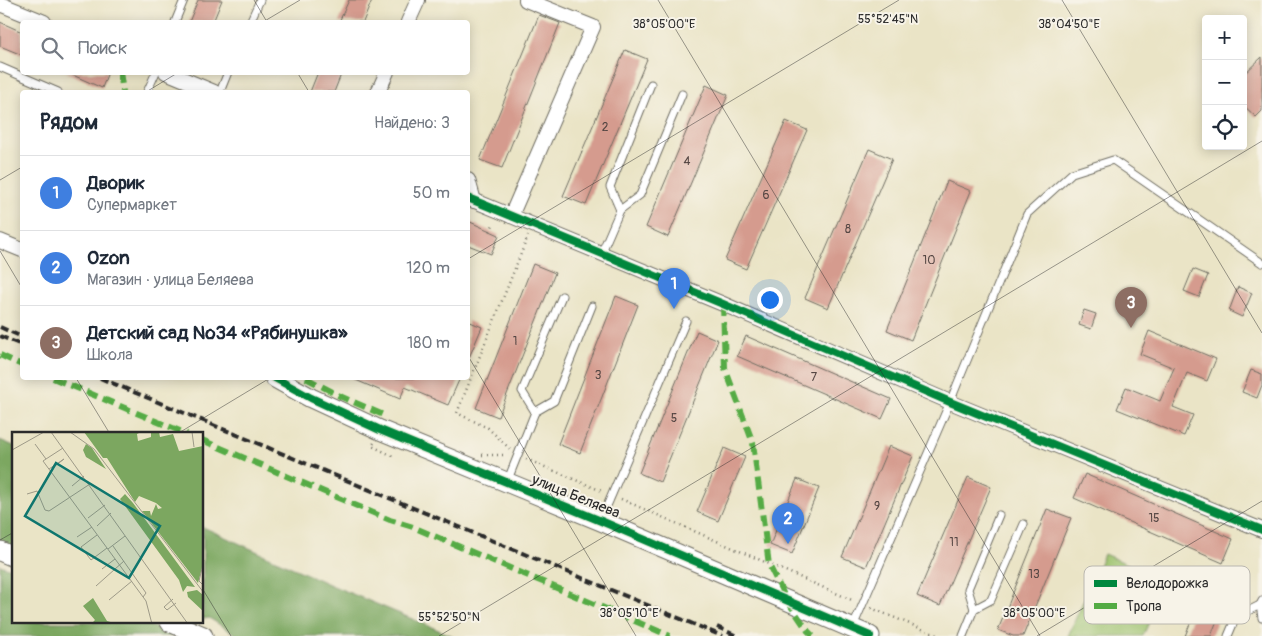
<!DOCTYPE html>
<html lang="ru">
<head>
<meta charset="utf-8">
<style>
	:root { --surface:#fff; --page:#f6f6f7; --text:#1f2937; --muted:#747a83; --line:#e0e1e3; --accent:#b5179e }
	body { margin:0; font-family:Pangolin,sans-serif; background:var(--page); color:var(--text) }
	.controls { position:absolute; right:15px; top:15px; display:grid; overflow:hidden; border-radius:5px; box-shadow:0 2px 12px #0003 }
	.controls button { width:45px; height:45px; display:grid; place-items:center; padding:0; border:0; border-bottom:1px solid var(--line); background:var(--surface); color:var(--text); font:25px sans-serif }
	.you { position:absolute; left:769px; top:299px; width:18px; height:18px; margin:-12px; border:4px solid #fff; border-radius:50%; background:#1a73e8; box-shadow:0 0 0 8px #1a73e833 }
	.badge { display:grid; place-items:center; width:32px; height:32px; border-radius:50%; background:var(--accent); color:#fff; font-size:16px; font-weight:700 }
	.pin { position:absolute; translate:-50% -41px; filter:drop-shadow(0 1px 2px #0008) }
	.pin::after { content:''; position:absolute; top:26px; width:18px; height:15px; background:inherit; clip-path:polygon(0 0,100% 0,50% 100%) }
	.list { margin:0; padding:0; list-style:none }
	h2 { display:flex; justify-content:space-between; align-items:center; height:65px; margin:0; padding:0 20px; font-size:21px }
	h2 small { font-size:16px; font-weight:400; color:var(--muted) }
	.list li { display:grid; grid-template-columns:32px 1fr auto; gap:15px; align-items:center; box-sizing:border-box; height:75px; padding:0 20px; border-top:1px solid var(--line) }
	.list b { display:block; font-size:19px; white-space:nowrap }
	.list p { margin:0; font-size:16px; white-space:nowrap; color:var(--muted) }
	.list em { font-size:16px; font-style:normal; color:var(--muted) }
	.icon { flex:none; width:28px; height:28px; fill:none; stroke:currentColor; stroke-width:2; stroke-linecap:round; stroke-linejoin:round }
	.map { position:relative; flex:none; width:1262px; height:636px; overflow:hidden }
	.search { position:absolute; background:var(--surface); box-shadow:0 2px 12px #0003; left:20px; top:20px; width:450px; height:55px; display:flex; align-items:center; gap:12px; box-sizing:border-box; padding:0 18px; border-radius:5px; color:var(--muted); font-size:19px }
	.panel { position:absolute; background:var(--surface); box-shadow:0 2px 12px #0003; left:20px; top:90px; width:450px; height:290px; border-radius:5px }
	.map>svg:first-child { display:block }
	.green { fill:#9bc16c; stroke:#63764c }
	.forest { fill:#7ca760; stroke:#546946 }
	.building { fill:#d59b8e }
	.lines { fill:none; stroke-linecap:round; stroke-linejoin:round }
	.lane-casing { stroke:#6e6c61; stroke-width:9 }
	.street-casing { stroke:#6e6c61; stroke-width:16 }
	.secondary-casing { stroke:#6e6c61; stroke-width:21 }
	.path { stroke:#6e6c61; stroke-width:2.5; stroke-dasharray:1 4; stroke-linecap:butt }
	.lane { stroke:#fff; stroke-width:7 }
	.street { stroke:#fff; stroke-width:14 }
	.secondary { stroke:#fff; stroke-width:19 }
	.rail { stroke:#2b2b2b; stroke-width:4; stroke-dasharray:8 4; stroke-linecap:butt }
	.quiet { stroke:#54ab44; stroke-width:6; stroke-dasharray:12 6; stroke-linecap:butt }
	.cycleway-casing { stroke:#f7f3e8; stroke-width:11 }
	.cycleway { stroke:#00873e; stroke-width:8 }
	.ticks { fill:none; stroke:#2b2b2b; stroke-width:1; stroke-opacity:0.45 }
	.labels { text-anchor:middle; stroke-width:4; stroke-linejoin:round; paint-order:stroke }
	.number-label { font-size:12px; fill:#564744 }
	.street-label { font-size:15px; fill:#2b2b2b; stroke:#f7f3e8 }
	.inset-road { fill:none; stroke:#9e9a88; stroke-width:1 }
	.view { fill:#0f766e; fill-opacity:0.15; stroke:#0f766e; stroke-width:2.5 }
	.inset-edge { fill:none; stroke:#2b2b2b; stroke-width:2.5 }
	.key { fill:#f7f3e8; stroke:#bab7af; stroke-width:1 }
	.key-label { font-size:14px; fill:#2b2b2b }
	.ticks-label { font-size:12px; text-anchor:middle; fill:#2b2b2b; stroke:#f7f3e8; stroke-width:4; stroke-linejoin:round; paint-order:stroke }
</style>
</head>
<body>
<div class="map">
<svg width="1262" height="636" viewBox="0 0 1262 636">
	<rect width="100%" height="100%" fill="#f7f3e8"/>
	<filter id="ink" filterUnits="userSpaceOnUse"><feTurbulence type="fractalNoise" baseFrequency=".02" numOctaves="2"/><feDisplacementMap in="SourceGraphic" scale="10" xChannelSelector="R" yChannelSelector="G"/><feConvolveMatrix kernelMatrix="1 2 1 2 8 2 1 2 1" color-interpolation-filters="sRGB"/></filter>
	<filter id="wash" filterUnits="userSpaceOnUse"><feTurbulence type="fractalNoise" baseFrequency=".0096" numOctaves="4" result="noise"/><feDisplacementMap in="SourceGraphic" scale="20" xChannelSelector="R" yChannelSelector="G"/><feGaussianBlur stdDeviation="1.12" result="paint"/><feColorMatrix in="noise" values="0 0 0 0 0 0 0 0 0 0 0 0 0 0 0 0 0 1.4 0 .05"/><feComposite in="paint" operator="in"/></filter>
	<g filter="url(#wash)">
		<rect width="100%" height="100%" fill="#eae4c6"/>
		<path class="green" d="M1104,554L1167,581L1143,636H1068Z"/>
		<g class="forest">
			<path d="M0,440L14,446V549L0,543Z"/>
			<path d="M203,527L331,585L453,636H238L209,618L203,619Z"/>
			<path d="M0,565L14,570V622H141L175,636H0Z"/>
		</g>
		<g id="blocks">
			<g class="building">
				<path d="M198,0H222L213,22H189Z"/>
				<path d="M349,0H372L363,22H339Z"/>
				<path d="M539,15L560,23L502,168L480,160Z"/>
				<path d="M0,22L22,32V55L0,46Z"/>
				<path d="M625,50L647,59L586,205L563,196Z"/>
				<path d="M1262,57V111L1256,117L1243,105V75Z"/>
				<path d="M66,72H108L102,88Z"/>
				<path d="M318,72H342L334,92H310Z"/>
				<path d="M706,85L728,95L668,237L646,227Z"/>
				<path d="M786,121L807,130L746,269L725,260Z"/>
				<path d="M869,149L892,159L828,308L805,298Z"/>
				<path d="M947,181L971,191L911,340L887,330Z"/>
				<path d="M468,221L499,235L491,254L468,245Z"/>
				<path d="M533,264L555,273L498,417L476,408Z"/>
				<path d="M1193,269L1208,275L1199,297L1184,291Z"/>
				<path d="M1238,287L1252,293L1242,317L1229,311Z"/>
				<path d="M616,296L638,305L580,453L558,444Z"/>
				<path d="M1084,310L1096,314L1091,329L1079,325Z"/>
				<path d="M468,321L482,327L468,360Z"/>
				<path d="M697,331L718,340L660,482L639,473Z"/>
				<path d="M1149,331L1216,359L1207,381L1187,373L1173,407L1193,415L1184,436L1117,409L1126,387L1160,401L1174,368L1140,354Z"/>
				<path d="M746,336L891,399L882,419L737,356Z"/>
				<path d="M1251,370L1262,374V385L1257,398L1242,392Z"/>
				<path d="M351,378H460L448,405L405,387L400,399Z"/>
				<path d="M889,446L913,456L866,567L842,557Z"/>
				<path d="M724,448L745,457L718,521L697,512Z"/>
				<path d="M1085,474L1233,539L1223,563L1074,498Z"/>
				<path d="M968,477L991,487L940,606L917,596Z"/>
				<path d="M797,479L819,488L792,554L770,545Z"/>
				<path d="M1047,509L1071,518L1023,636H1013L998,630Z"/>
				<path d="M1206,584L1228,592L1211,636H1185Z"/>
			</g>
		</g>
	</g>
	<g filter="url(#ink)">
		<use href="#blocks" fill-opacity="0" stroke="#6e6c61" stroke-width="1"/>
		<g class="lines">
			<defs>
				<g id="lane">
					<path d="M175,22L184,0"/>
					<path d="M250,22L260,0"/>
					<path d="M0,67L58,92"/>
					<path d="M147,92L156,72"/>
					<path d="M220,92L228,72"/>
					<path d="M620,210L610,187L651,84"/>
					<path d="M601,254L620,210L640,195L682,94"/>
					<path d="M535,412L554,401L592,306"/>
					<path d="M507,482L535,412L522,391L562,296"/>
					<path d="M601,520L686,321"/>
					<path d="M1262,601L1260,605L1262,618"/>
					<path d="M974,609L991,600L1024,524"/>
					<path d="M852,629L950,402L1027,214L1072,173L1113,160L1262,263"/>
					<path d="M963,636L974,609L968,589L999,515"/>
					<path d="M1228,636L1236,617L1260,605"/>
				</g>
				<g id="street">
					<path d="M0,4L44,22"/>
					<path d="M408,22L418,0"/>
					<path d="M166,72L214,92"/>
					<path d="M378,92L387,72"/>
					<path d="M468,180L474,201"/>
					<path d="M468,198L723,304L950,402L1262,530"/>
					<path d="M511,216L593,27L526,0"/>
					<path d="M0,241L22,250"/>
				</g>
				<g id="secondary">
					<path d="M275,378L311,398L380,430L601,521L870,636"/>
					<path d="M0,551L14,557"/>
					<path d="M170,622L203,636"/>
				</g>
			</defs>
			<use href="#lane" class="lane-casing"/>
			<use href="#street" class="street-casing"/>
			<use href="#secondary" class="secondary-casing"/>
			<g class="path">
				<path d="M490,231L494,223"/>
				<path d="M374,443L372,446L393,456"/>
				<path d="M510,449L488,428L457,413L528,236"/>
				<path d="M482,455H507"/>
				<path d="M526,459L602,491"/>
				<path d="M621,499L854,601"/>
				<path d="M871,608L939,636"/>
			</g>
			<use href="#lane" class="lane"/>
			<use href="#street" class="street"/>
			<use href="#secondary" class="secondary"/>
			<g class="rail">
				<path d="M0,327L22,337"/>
				<path d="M0,336L22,345"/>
				<path d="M100,378L722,636"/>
				<path d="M717,627L737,636"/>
			</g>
			<g class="quiet">
				<path d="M120,72L123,92"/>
				<path d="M723,304L725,368L753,443L769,565L786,599L808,631L813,636"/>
				<path d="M0,355L22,365"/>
				<path d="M53,378L187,434"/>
				<path d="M306,378L342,397L386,416"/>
				<path d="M202,440L390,520L413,527L670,636"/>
			</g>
			<defs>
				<g id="cycleway">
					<path d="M468,198L723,304L950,402L1262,530"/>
					<path d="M275,378L311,398L380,430L601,521L870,636"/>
				</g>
			</defs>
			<use href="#cycleway" class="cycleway-casing"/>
			<use href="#cycleway" class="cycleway"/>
		</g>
	</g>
	<path class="ticks" d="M254,0L267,22M658,0L1040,636M1062,0L1262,333M263,22L300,0M297,72L309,92M146,92L179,72M0,180L22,167M0,251L22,288M468,259L899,0M468,356L636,636M76,378L110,434M177,434L270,378M0,540L14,532M202,588L231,636M439,636L1262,141M1037,636L1262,501"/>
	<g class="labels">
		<g class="number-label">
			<text x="605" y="131">2</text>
			<text x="687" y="165">4</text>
			<text x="766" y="199">6</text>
			<text x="848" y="233">8</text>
			<text x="929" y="264">10</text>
			<text x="515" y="345">1</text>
			<text x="598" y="379">3</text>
			<text x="814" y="381">7</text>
			<text x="674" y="422">5</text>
			<text x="877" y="510">9</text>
			<text x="1154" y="522">15</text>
			<text x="954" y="546">11</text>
			<text x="1034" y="578">13</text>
		</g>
		<g class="street-label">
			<text transform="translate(576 496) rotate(22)" y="5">улица Беляева</text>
		</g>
	</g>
	<g transform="translate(12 432)">
		<rect width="191" height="191" fill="#eae4c6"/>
		<path d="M72,0H129L125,2L126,9L139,5V0H147L148,5L161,2L167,19L191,14L192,129L186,151L130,79H138L139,84L144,72L146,77L150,76L144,71L127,64L123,70L95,26H91ZM74,12L80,16L94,37L74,25L71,18ZM113,62L121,71L183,155L175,154L171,160L167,148L108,67ZM185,158L191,163V179L176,165L175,160ZM81,166L95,189L102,191H80L83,188L71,174Z" fill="#7ca760"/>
		<path class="inset-road" d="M39,0L176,192M58,0L82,17L192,161M180,0L182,15M23,12L34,27L31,29L134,169L140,192M0,18L32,0M34,27L51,16M37,37L52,27L43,34M60,54L72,44M15,62L25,59L33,78L37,79L78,52M76,86L93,73M85,94L99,81M85,103L69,115L79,128L95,116M65,105L80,95M101,114L134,161L131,165M96,117L113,104M90,137L103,127M190,152L187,149L192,128M84,154L112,129M161,167L152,175L155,178L164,171M97,168L120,149"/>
		<path class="view" d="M44,31L148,94L117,146L13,84Z"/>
		<rect width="191" height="191" class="inset-edge"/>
	</g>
	<rect x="1084" y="566" width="166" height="58" rx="8" class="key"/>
	<rect x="1094" y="580" width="23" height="7" fill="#00873e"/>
	<rect x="1094" y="603" width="23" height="6" fill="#54ab44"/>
	<g class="key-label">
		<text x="1126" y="588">Велодорожка</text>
		<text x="1126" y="611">Тропа</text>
	</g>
	<g class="ticks-label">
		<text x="888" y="23">55°52'45"N</text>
		<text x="664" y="28">38°05'00"E</text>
		<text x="1069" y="28">38°04'50"E</text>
		<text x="629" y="617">38°05'10"E</text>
		<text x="1034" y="617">38°05'00"E</text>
		<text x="449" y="621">55°52'50"N</text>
	</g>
</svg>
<div class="controls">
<button>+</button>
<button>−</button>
<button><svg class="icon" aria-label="locate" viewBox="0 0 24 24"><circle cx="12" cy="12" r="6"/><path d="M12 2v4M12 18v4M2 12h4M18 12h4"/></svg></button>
</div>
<div class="you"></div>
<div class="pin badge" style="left:674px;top:309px;background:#3f7fe0">1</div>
<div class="pin badge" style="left:788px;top:544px;background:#3f7fe0">2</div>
<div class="pin badge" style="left:1131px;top:328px;background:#8d6e63">3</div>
<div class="search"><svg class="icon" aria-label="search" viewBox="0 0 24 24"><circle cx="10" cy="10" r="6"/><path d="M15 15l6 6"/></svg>Поиск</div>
<section class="panel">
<h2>Рядом<small>Найдено: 3</small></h2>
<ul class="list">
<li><span class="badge" style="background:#3f7fe0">1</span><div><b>Дворик</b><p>Супермаркет</p></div><em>50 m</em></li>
<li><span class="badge" style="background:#3f7fe0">2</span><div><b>Ozon</b><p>Магазин · улица Беляева</p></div><em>120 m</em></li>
<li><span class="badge" style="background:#8d6e63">3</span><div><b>Детский сад №34 «Рябинушка»</b><p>Школа</p></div><em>180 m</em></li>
</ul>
</section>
</div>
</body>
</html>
